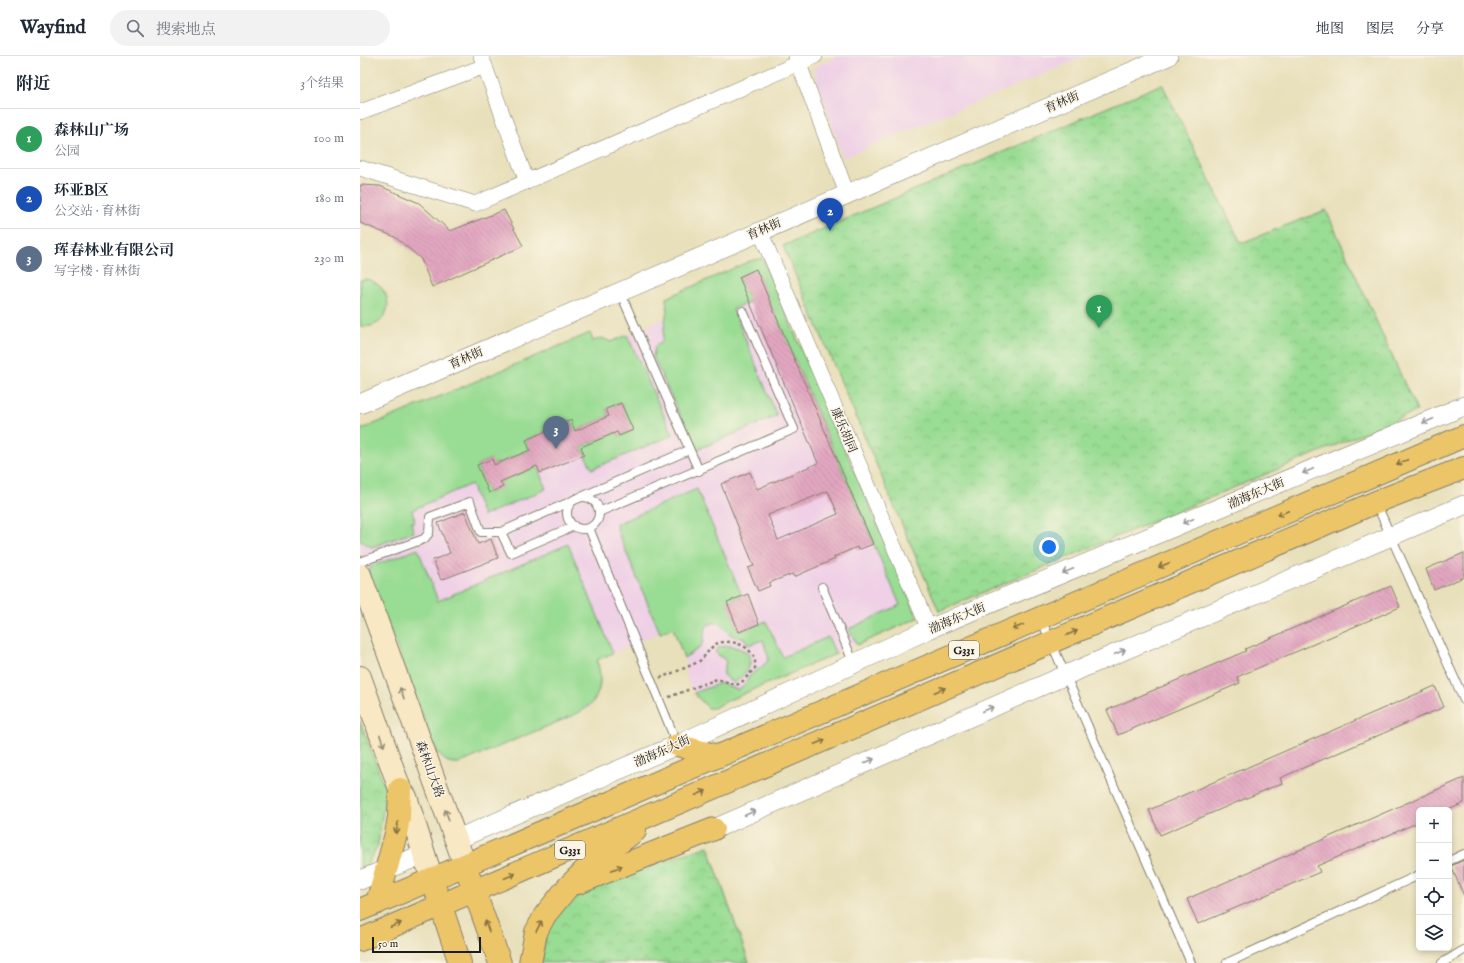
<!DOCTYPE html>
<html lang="zh">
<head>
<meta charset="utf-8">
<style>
	:root { --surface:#fff; --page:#f2f2f3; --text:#1f2937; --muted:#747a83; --line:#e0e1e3; --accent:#2563eb }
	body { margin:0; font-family:"IM FELL English","Noto Serif SC",serif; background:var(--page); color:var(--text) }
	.controls { position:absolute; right:12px; bottom:12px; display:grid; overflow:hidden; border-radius:6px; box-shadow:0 2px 6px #0003 }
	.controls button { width:36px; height:36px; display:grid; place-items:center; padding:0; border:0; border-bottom:1px solid var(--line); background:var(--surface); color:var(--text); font:20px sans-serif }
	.scale { position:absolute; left:12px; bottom:10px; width:109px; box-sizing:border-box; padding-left:4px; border:2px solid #1c1c1c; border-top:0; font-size:11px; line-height:14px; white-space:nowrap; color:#1c1c1c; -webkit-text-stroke:3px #fcf5e5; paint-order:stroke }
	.you { position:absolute; left:689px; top:491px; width:14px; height:14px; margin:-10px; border:3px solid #fff; border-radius:50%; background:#1a73e8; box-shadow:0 0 0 6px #1a73e833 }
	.badge { display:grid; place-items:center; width:26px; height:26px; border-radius:50%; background:var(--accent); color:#fff; font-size:13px; font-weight:700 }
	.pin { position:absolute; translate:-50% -33px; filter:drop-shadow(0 1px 2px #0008) }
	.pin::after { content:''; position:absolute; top:21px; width:14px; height:12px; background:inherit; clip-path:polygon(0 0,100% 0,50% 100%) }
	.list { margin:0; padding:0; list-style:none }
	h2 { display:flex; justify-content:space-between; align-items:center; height:52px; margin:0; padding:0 16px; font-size:17px }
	h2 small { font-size:13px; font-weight:400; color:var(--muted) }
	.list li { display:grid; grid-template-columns:26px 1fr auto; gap:12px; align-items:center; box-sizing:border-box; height:60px; padding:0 16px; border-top:1px solid var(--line) }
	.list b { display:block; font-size:15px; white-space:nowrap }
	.list p { margin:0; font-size:13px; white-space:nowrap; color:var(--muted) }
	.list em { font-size:13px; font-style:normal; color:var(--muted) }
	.icon { flex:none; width:22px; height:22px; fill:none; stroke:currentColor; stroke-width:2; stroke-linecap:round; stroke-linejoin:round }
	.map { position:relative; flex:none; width:1104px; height:907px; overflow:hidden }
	header { display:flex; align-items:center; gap:24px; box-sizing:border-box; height:56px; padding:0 20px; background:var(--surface); border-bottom:1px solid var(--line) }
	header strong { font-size:19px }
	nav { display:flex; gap:22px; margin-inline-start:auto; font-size:14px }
	.search { width:280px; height:36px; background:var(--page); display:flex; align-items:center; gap:10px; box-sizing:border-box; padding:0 14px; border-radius:22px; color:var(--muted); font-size:15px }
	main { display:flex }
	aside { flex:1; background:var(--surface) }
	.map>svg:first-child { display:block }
	.built { fill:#efd0e6 }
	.grass { fill:#99dc93; stroke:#5a7c58 }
	.park { fill:url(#park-crowns); stroke:#5a7c58 }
	.building { fill:url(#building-back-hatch); fill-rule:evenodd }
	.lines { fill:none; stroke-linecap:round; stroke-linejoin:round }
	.service-casing { stroke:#827e6c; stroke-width:10 }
	.minor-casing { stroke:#827e6c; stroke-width:16 }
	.tertiary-casing { stroke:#827e6c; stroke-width:20 }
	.secondary-casing { stroke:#827e6c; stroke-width:24 }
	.primary-casing { stroke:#827e6c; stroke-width:24 }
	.trunk-casing { stroke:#827e6c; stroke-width:24 }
	.path { stroke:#827e6c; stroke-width:2.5; stroke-dasharray:3 3; stroke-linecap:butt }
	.service { stroke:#fff; stroke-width:8 }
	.minor { stroke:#fff; stroke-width:15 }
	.tertiary { stroke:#fff; stroke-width:19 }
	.secondary { stroke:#f8e8c3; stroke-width:22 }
	.primary { stroke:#edc569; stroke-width:22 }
	.trunk { stroke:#edc569; stroke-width:22 }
	.oneway { stroke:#999 }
	.oneway2 { stroke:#847042 }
	.oneway3 { stroke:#958c78 }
	.labels { text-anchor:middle; stroke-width:3; stroke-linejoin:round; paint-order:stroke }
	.shield { fill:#fcf5e5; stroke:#5f5d58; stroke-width:1 }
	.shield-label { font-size:11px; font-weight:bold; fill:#1c1c1c }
	.street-label { font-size:12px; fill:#1c1c1c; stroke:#fcf5e5 }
</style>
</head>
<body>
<header>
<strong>Wayfind</strong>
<div class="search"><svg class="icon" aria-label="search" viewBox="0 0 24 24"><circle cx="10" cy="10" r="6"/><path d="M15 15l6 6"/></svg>搜索地点</div>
<nav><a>地图</a><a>图层</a><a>分享</a></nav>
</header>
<main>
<aside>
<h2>附近<small>3个结果</small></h2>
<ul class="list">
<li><span class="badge" style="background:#2e9e5b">1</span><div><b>森林山广场</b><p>公园</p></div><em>100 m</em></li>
<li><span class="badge" style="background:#1a4fb4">2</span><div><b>环亚B区</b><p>公交站 · 育林街</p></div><em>180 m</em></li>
<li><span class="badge" style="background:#5c6f8a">3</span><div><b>珲春林业有限公司</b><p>写字楼 · 育林街</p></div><em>230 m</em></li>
</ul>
</aside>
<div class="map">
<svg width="1104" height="907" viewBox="0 0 1104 907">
	<defs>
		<pattern id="park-crowns" width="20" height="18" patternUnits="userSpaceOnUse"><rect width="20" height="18" fill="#99dc93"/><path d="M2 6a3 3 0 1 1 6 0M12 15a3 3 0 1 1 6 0" fill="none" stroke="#83bc7e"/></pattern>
		<pattern id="building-back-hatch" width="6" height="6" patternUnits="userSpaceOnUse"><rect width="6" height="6" fill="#e2a6c0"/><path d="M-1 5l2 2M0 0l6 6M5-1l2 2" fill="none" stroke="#c18ea4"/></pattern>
	</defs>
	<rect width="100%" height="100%" fill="#fcf5e5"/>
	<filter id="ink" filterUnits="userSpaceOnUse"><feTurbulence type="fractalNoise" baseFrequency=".025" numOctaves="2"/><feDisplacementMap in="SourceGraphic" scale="8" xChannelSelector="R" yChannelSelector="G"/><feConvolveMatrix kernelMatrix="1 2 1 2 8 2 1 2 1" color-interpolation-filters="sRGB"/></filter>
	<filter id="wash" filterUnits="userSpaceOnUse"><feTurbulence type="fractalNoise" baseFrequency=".012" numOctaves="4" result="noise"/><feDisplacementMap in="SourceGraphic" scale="16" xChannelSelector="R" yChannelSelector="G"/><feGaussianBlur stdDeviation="0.9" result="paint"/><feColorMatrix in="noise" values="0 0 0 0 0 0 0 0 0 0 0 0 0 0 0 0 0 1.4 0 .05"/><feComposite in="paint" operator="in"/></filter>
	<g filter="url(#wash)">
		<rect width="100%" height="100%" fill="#e8e0bb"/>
		<g class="built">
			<path d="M480,0H726L483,102L453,11Z"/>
			<path d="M402,202L558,562L367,645L354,652H348L334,637L328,625L324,602L312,572L237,604L241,619L240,631L235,643L228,653L100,707H88L82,703L75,692L0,494V374L230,277L233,285L242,282L251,286L306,262L307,253L306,242L390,205Z"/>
		</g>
		<g class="grass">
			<path d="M402,202L558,562L497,589L489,573L540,549L396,214L379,221L390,246L373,253L417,360L336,394L293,301L295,290L302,286L307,253L306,242L390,205Z"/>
			<path d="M7,223C42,235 28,276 0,270V224Z"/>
			<path d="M230,277L233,285L242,282L251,286L267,279L313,379L232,413L221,391L257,376L259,380L272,374L261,347L246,353L249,360L215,375L211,364L166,384L170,394L134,409L131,403L117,409L129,437L142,431L140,426L177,410L186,433L123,460L111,428L52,454L55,465L51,467L54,476L12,491L0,485V374Z"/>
			<path d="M337,433L382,540L368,546L379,576L406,565L423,601L468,581L476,598L367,645L354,652H348L334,637L361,627L378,634C384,630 385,627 389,621C395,614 404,611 409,603L403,584L388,589L384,582C372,581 368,578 361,567C340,565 347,578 341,591L324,602L313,572L300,577L259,479L256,468Z"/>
			<path d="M208,488L253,597L237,604C244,630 240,647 214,659L100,707C86,708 82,703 75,692L9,518V513L12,510L58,493L78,545Z"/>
			<path d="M369,590C398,594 395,612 374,627L363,619L366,605L355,596L359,591Z"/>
		</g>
		<g class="park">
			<path d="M802,28L881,187L966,154L1057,355L579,555L423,190Z"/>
			<path d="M0,665L26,734L18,789L4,814L0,816Z"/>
			<path d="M348,790L389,907H181L187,873L214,836Z"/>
		</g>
		<g id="blocks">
			<g class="building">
				<path d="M0,129L20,130L59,147L90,175L144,154L163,190L72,231L61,203L35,181L0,167Z"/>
				<path d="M396,213L513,488L498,494L497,491L474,501L475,503L434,521L432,518L409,527L410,530L398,535L388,512L394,510L361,428L390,416L397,433L458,407L379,221ZM468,435L478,458L418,484L408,459Z"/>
				<path d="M261,347L273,374L259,380L257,376L221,391L224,399L180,417L177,410L140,426L143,431L129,437L117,409L132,403L134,409L170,394L166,384L211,364L215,375L249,360L246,353Z"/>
				<path d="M105,456L118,488L131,483L138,502L81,524L73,504L90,497L78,467Z"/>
				<path d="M1104,497V521L1074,534L1066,513Z"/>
				<path d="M1031,530L1040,551L877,621L880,627L758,679L747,654L886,595L885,593Z"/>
				<path d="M388,538L399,568L379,576L367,546Z"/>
				<path d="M1075,630L1084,651L920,722L922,727L800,779L789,754Z"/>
				<path d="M1104,722V747L1088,754H1059V766L957,810L960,816L838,868L827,843Z"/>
				<path d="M1104,804V840L1091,810Z"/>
			</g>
		</g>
	</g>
	<g filter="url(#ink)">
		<use href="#blocks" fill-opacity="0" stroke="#827e6c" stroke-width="1"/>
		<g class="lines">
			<defs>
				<g id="service">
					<path d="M260,236L339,415"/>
					<circle cx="223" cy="457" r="16"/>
					<path d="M1016,447L1104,644"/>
					<path d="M239,456L434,373L383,255"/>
					<path d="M214,470L151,497L141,476L329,394"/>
					<path d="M229,472L317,688"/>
					<path d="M0,506L64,483L69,477L70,461L110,446L121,476H141"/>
					<path d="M462,531L494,608"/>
					<path d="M681,563L831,907"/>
					<path d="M1089,805L1104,798"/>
					<path d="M867,907L1059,819"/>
					<path d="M1082,907L1104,894"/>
				</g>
				<g id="minor">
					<path d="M121,0L167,126"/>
					<path d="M436,0L487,138"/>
					<path d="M0,56L125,10"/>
					<path d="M0,112L115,148L455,0"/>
					<path d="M400,175L569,573"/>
				</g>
				<g id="tertiary">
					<path d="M0,348L808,0"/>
					<path d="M354,773L706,619L1104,449"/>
					<path d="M95,784L317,689L569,573L1104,350"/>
					<path d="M0,824L64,798"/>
				</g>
				<g id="secondary">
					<path d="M0,519L105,809"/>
					<path d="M0,621L40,733L46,741L72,823"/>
				</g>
				<g id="primary">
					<path d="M105,809L140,907"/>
					<path d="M72,823L100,907"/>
				</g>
				<g id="trunk">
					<path d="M317,689L358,700"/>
					<path d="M218,827L354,773"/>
					<path d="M17,847L36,778L39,761L40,733"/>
					<path d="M0,854L1104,380"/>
					<path d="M0,884L1016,446L1104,412"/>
					<path d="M170,907L176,876L185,859L207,832L231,808L275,775"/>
				</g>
			</defs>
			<use href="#service" class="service-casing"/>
			<use href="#minor" class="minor-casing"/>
			<use href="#tertiary" class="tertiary-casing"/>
			<use href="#secondary" class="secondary-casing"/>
			<use href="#primary" class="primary-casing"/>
			<use href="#trunk" class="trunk-casing"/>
			<path class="path" d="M300,622C312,617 326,612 338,606C346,601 349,591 358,587C375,582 398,593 395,612L381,627L376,629L357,623L309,641"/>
			<use href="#service" class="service"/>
			<use href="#minor" class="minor"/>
			<use href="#tertiary" class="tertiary"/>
			<use href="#secondary" class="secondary"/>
			<use href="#primary" class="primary"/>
			<use href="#trunk" class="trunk"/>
		</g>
		<defs><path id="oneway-shaft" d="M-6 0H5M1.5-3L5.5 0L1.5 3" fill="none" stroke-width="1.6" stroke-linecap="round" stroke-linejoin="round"/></defs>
		<g class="oneway">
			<use href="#oneway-shaft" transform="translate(1068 365) rotate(157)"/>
			<use href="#oneway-shaft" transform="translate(948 415) rotate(157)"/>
			<use href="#oneway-shaft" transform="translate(828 465) rotate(157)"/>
			<use href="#oneway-shaft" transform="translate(708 515) rotate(157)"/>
			<use href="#oneway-shaft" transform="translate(760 596) rotate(-23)"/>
			<use href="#oneway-shaft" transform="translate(628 653) rotate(-24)"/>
			<use href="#oneway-shaft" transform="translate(509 705) rotate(-24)"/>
			<use href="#oneway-shaft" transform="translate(390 757) rotate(-24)"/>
		</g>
		<g class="oneway2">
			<use href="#oneway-shaft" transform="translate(1042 406) rotate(157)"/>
			<use href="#oneway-shaft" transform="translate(923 457) rotate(157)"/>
			<use href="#oneway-shaft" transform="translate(804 509) rotate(157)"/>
			<use href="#oneway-shaft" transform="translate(658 571) rotate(157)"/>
			<use href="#oneway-shaft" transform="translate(712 577) rotate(-23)"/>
			<use href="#oneway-shaft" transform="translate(580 634) rotate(-23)"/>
			<use href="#oneway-shaft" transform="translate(460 686) rotate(-23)"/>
			<use href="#oneway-shaft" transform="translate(341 737) rotate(-23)"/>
			<use href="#oneway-shaft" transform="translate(37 772) rotate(101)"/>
			<use href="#oneway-shaft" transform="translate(257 812) rotate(-22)"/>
			<use href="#oneway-shaft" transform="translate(150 820) rotate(-23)"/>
			<use href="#oneway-shaft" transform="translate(36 869) rotate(-23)"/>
			<use href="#oneway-shaft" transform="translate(127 870) rotate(-110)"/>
			<use href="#oneway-shaft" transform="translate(179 870) rotate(-62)"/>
		</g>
		<g class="oneway3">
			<use href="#oneway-shaft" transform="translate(42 637) rotate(-110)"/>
			<use href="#oneway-shaft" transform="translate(22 685) rotate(70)"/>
			<use href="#oneway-shaft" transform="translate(87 759) rotate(-110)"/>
		</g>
	</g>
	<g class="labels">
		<g class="shield">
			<rect x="589" y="585" width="30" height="18" rx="3"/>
			<rect x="195" y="785" width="30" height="18" rx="3"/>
		</g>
		<g class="shield-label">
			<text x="604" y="598">G331</text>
			<text x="210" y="798">G331</text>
		</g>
		<g class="street-label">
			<text transform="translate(702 46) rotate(-23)" y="4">育林街</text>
			<text transform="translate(404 173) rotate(-23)" y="4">育林街</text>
			<text transform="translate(106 302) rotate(-24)" y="4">育林街</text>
			<text transform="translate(484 374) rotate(67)" y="4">康乐胡同</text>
			<text transform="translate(896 437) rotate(-23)" y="4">渤海东大街</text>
			<text transform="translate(597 562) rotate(-23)" y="4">渤海东大街</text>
			<text transform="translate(302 695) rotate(-24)" y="4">渤海东大街</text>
			<text transform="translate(70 713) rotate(70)" y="4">森林山大路</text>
		</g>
	</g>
</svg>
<div class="controls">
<button>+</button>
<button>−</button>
<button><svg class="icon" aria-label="locate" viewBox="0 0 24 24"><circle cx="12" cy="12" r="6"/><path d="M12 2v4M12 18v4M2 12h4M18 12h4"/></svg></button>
<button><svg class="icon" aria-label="layers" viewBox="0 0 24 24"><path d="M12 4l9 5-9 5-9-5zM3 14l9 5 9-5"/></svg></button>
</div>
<div class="scale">50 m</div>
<div class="you"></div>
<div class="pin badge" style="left:739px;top:272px;background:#2e9e5b">1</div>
<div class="pin badge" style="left:470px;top:175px;background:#1a4fb4">2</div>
<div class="pin badge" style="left:196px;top:393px;background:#5c6f8a">3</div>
</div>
</main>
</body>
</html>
